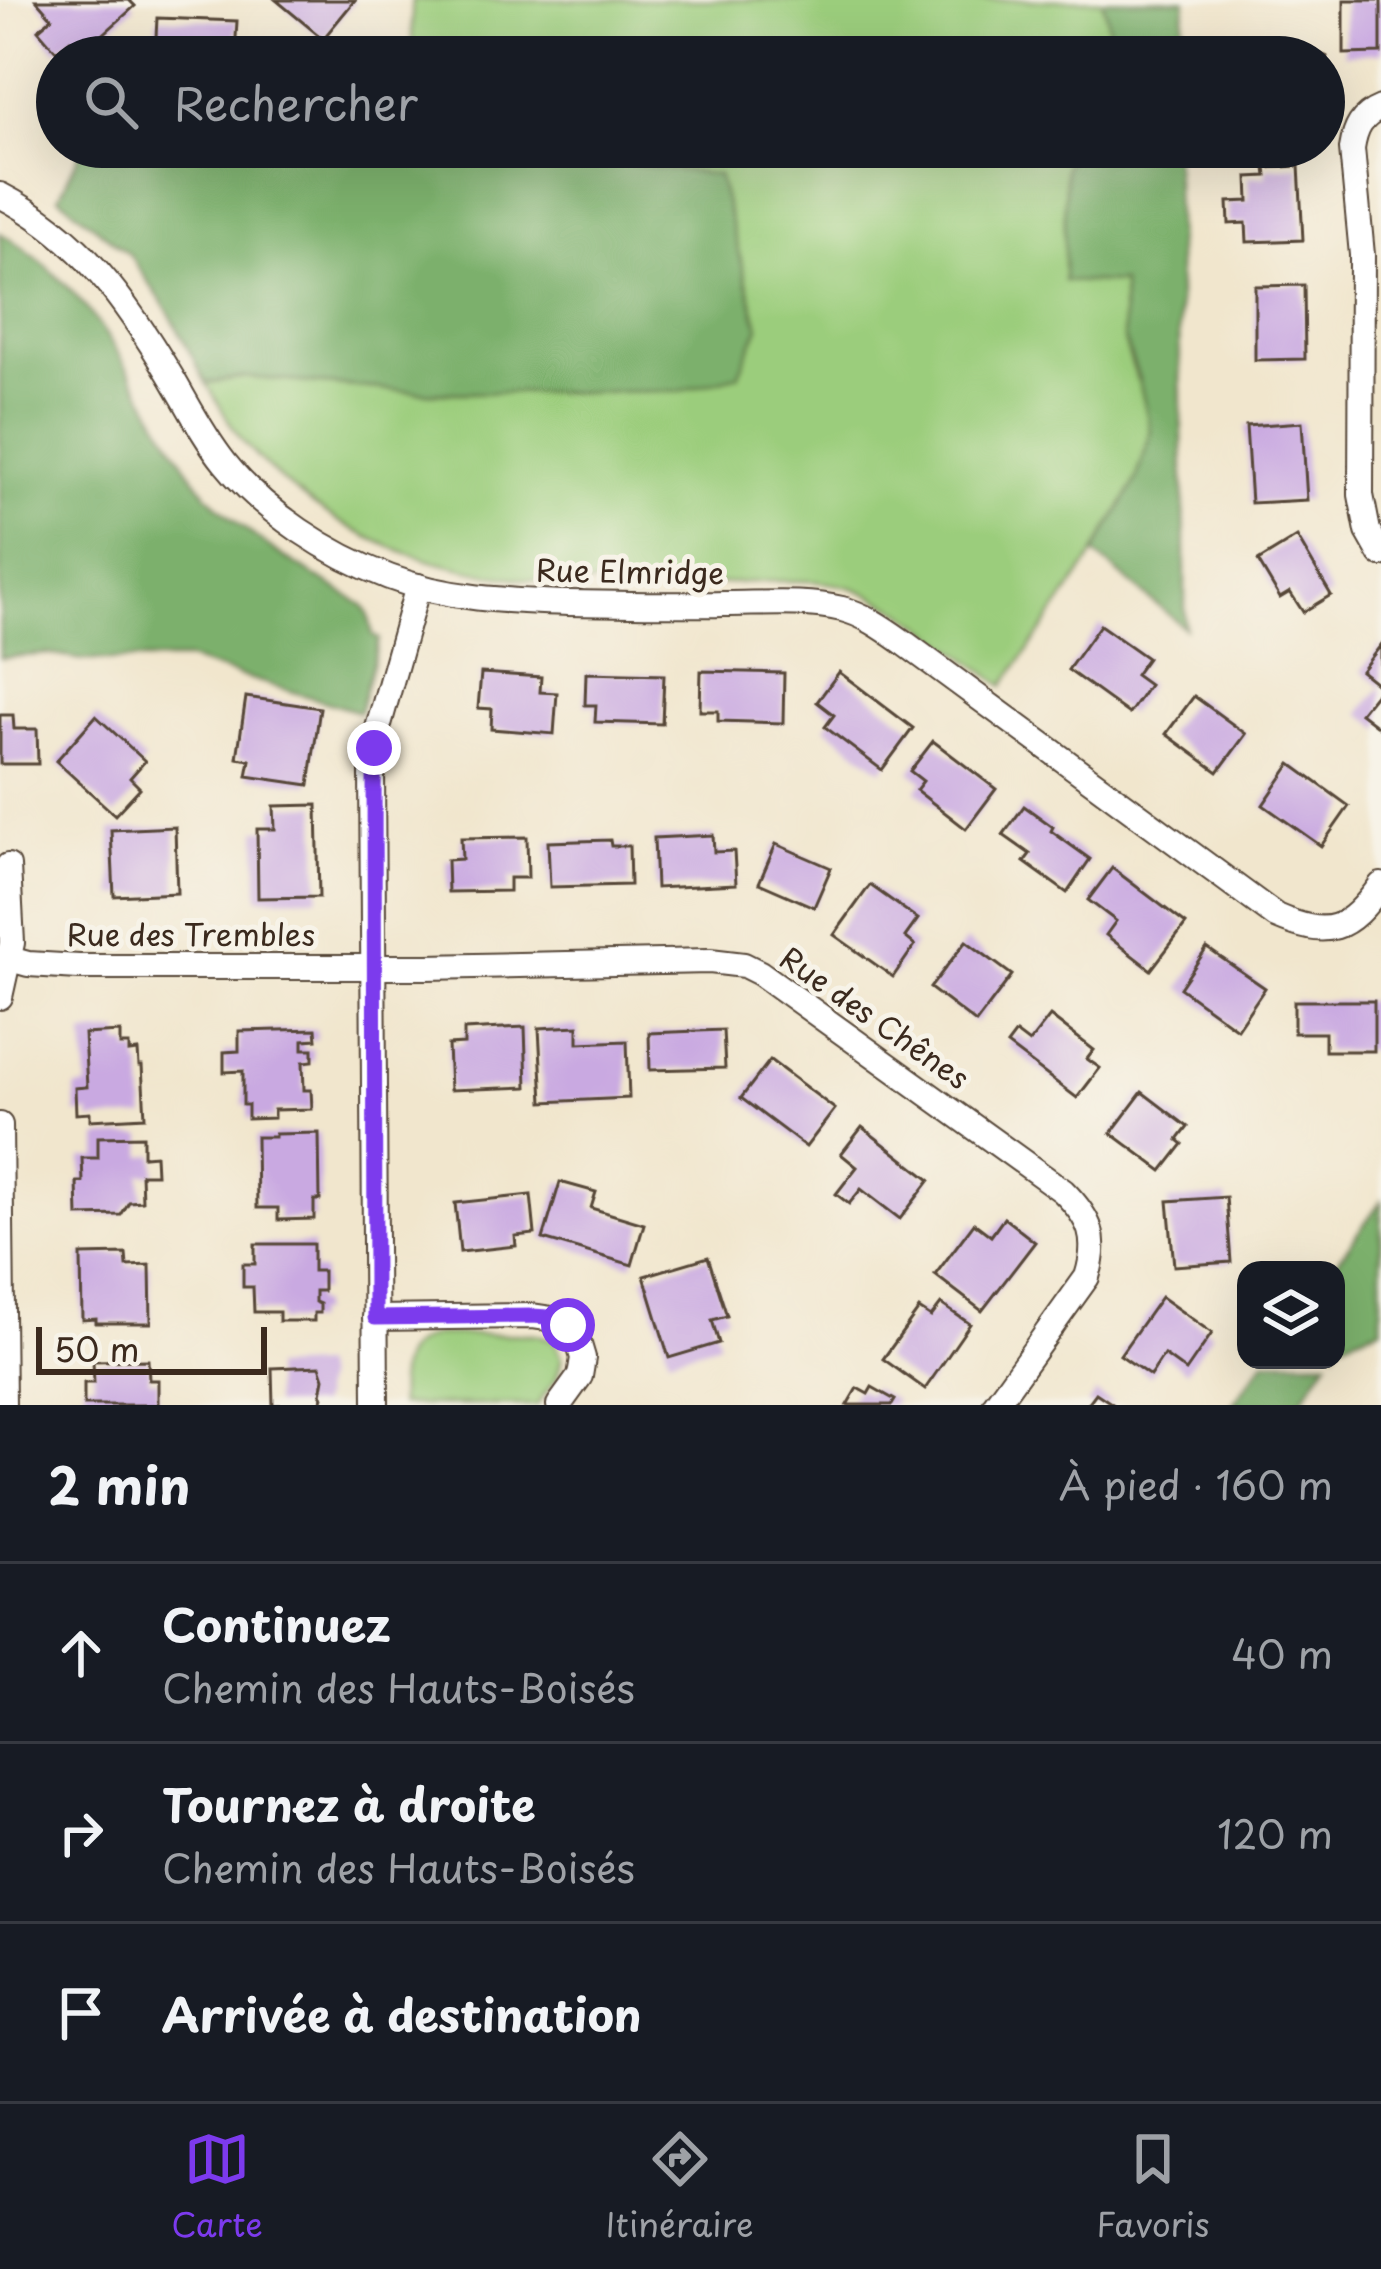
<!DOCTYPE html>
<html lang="fr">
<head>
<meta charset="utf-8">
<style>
	:root { --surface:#171b24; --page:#20242c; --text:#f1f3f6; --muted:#9ea1a6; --line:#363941; --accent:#7c3aed }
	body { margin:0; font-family:"Playpen Sans",sans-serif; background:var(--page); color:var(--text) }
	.controls { position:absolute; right:36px; bottom:36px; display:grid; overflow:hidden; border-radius:24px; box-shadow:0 12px 48px #0002 }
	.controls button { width:108px; height:108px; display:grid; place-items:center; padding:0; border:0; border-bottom:3px solid var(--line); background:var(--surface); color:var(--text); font:60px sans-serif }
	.scale { position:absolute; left:36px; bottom:30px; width:231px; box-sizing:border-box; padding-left:12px; border:6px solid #3b2a1e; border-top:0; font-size:33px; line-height:42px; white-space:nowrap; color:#3b2a1e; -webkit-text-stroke:9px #f7f3e8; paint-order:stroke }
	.stop { position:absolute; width:36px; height:36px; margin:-27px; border:9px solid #7c3aed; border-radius:50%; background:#fff }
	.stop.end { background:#7c3aed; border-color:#fff; box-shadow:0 3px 12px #0008 }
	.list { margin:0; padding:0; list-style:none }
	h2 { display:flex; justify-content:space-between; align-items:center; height:156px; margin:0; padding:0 48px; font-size:51px }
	h2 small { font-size:39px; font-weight:400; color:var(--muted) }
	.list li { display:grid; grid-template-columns:78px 1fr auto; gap:36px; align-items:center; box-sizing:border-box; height:180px; padding:0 48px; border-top:3px solid var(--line) }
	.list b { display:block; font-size:45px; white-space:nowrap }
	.list p { margin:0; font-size:39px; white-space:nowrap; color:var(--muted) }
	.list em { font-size:39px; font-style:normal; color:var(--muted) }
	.icon { flex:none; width:66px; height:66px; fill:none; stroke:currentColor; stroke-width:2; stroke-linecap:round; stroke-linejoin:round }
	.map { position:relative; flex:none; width:1381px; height:1405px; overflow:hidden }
	.search { position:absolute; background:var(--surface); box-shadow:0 12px 48px #0002; left:36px; right:36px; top:36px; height:132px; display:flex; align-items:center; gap:30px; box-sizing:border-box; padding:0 42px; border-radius:66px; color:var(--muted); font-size:45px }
	.sheet { height:696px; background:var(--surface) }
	nav { display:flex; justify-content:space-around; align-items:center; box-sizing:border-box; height:168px; border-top:3px solid var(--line); background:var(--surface); font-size:33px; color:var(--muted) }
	nav a { display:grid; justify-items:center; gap:6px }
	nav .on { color:var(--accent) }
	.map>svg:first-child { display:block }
	.green { fill:#9bcd7c; stroke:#6b7c4d; stroke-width:3 }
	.forest { fill:#7cb06c; stroke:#5c6d45; stroke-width:3 }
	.building { fill:#c9a9e1 }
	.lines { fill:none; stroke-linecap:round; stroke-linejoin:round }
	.street-casing { stroke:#564638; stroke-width:28 }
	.street { stroke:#fff; stroke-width:24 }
	.route { stroke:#7c3aed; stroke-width:15 }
	.labels { text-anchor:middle; stroke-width:10; stroke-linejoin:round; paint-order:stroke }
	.street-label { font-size:30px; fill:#3b2a1e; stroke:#f7f3e8 }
</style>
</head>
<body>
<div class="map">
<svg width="1381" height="1405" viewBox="0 0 1381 1405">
	<rect width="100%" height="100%" fill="#f7f3e8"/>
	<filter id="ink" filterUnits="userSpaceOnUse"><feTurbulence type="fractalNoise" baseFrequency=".00833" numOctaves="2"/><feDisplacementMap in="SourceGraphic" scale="24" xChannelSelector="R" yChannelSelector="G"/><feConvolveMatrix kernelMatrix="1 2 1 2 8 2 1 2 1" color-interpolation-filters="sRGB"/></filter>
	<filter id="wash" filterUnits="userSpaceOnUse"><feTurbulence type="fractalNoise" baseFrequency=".004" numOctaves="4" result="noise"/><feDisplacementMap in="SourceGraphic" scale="48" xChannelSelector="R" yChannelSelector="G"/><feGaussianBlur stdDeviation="2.7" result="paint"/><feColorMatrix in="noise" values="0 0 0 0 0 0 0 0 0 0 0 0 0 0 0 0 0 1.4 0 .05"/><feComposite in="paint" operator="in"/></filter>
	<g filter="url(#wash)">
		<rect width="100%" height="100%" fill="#f1e6cd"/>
		<g class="green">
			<path d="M412,0H1102L1107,15L1113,57H412Z"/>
			<path d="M496,147H1082L1065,165V281L1122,283C1123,301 1121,321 1124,339C1130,368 1148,397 1150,429C1154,484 1037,636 1003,686C957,652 911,610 858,590C816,574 740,584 693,585C524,588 367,579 246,445C230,427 219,403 206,383L245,377L430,393L679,391L738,375L718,175Z"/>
			<path d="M535,1334L554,1340L562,1358L557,1377L537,1405H399C398,1370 396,1346 435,1335Z"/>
		</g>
		<g class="forest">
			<path d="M1102,0H1186L1180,57H1113L1107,15Z"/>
			<path d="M83,147H496L718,175L759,327L738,375L680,391L430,393L245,377L206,383L168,311L129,254L59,197Z"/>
			<path d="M1082,147H1174L1185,542V628L1094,553L1136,481L1151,432L1138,376L1124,339L1122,283L1064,281L1065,165Z"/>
			<path d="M0,233C83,281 117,352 164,430C177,451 189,473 205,492C249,541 308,571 363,605L368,613L373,636L379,639L359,712L188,660H83L48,654L0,658Z"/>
			<path d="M1381,1201V1327L1340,1343L1336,1349V1270H1331Z"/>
			<path d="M1265,1360H1328L1298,1405H1232Z"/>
		</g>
		<g id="blocks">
			<g class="building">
				<path d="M36,0H129L135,6L81,54L70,40L56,51L38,30L52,18Z"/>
				<path d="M276,0H355L323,39Z"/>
				<path d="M1344,0H1381V53L1344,54Z"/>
				<path d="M157,18L237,21L235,55L155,57Z"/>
				<path d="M1292,40L1328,57H1268L1274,43L1287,49Z"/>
				<path d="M1299,166L1303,240L1247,242L1246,223L1229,224L1228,202L1249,201L1248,177L1267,176L1266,168Z"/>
				<path d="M1304,285L1305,359L1255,360V286Z"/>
				<path d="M1302,422L1307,500L1251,503L1246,426Z"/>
				<path d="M1297,537L1331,595L1303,612L1290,592L1280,598L1258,561Z"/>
				<path d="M1100,625L1147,658L1135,675L1149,685L1129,714L1068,670Z"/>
				<path d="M1381,645V729L1360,713L1381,687L1361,671Z"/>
				<path d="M701,671L784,673L783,723L718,721V711H700Z"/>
				<path d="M839,672L913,728L882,770L825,727L834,715L817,702Z"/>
				<path d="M481,673L541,677L540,692L557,693L554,734L491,729L492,709L478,708Z"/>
				<path d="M586,673L664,675L662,724L595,722L596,705H585Z"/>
				<path d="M1194,696L1246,734L1218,772L1166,734Z"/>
				<path d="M246,697L320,708L309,785L247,776L250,760L237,758Z"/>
				<path d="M0,715H13L14,729H37L38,764H0Z"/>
				<path d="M96,716L145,761L130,778L140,788L115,815L56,761Z"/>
				<path d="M933,741L996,789L966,829L916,790L923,781L910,771Z"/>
				<path d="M1291,764L1349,806L1321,846L1263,805Z"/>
				<path d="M317,805L319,897L258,898L257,829H275L274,806Z"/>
				<path d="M1024,806L1053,827L1051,831L1090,859L1067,893L1024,862L1030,854L1003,835Z"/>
				<path d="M175,827L177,893L114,896L111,830Z"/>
				<path d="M713,835L714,852L734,851L736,884L656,888L654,838Z"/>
				<path d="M527,837L528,878H509V891L448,892L447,860L462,859L461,838Z"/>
				<path d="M610,840L611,846H629L630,885L550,887L548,842Z"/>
				<path d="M776,844L831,868L814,907L759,883Z"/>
				<path d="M1112,868L1186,924L1151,970L1106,935L1116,921L1088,900Z"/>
				<path d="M870,885L918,919L905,937L915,945L893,977L834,935Z"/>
				<path d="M966,941L1012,975L976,1023L930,988Z"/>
				<path d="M1207,948L1265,988L1237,1029L1180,988Z"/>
				<path d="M1294,1001H1374V1051H1325V1033H1294Z"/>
				<path d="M1050,1016L1094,1050L1087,1059L1100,1068L1077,1098L1007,1045L1016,1033L1029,1043Z"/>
				<path d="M578,1026V1043L627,1041L629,1098L543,1102L539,1028Z"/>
				<path d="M525,1027L527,1087L450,1090L448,1045L464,1044V1030Z"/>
				<path d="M316,1029L317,1039L303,1040V1049H313V1061L303,1062L304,1090H311L312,1109L274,1110V1118L248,1119V1105H243V1071L224,1072V1052L239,1051V1031Z"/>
				<path d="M723,1030L725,1068L650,1070L649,1033Z"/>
				<path d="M120,1032V1045H129V1052L138,1051L139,1066H142L145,1117L90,1120V1113L76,1114L75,1088L87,1087L84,1034Z"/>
				<path d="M770,1060L835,1109L806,1147L741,1098Z"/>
				<path d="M1142,1092L1188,1127L1178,1140L1183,1144L1162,1171L1111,1133Z"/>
				<path d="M862,1127L930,1180L900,1219L861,1189L849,1204L836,1194L857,1167L841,1154Z"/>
				<path d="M319,1133L320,1200H314V1219L278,1220V1208H257L256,1137H275V1134Z"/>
				<path d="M143,1136V1156L155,1155L156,1174H141L142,1201L129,1202L121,1215L78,1216L77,1182H83L82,1158H98V1137Z"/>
				<path d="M560,1182L596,1192L591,1208L644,1224L632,1265L543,1239Z"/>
				<path d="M531,1195L535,1234L515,1236L516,1246L460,1252L455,1203Z"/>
				<path d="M1226,1197L1231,1262L1174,1266L1168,1201Z"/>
				<path d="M1004,1218L1035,1242L982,1311L935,1275L974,1223L991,1236Z"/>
				<path d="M255,1244H313V1271H323V1291H315V1302L320,1304V1313H314V1321H279V1312H254L253,1287H243V1264H255Z"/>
				<path d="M126,1254L127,1266L150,1265L151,1323H96V1319L82,1320L81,1255Z"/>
				<path d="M708,1257L727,1316L712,1320L719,1343L669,1358L644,1276Z"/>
				<path d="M1161,1297L1212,1333L1186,1371L1164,1355L1150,1376L1120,1355Z"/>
				<path d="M941,1304L970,1324L925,1389L883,1359L919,1309L931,1317Z"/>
				<path d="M148,1360L149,1380H158V1405H84V1383H94L93,1361Z"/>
				<path d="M320,1366L324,1378L321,1394L323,1397L319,1405H273L272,1368Z"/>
				<path d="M872,1387L895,1400L892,1405H847L857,1388L868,1394Z"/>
				<path d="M1096,1393L1114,1405H1087Z"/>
			</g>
		</g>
	</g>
	<g filter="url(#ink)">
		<use href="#blocks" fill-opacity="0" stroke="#564638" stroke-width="3"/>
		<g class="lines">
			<defs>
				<g id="street">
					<path d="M1381,108C1361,116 1355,129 1352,149L1362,255L1361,495L1368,531L1381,554"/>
					<path d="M0,195C82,237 126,301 172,378C189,407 204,437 225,463C266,514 329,554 389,577C447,599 507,601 568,603C620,604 672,605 724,604C762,604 805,600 842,609C866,615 886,630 906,644L1276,916C1329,939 1348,931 1381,885"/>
					<path d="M10,959L28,964L79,967H427L710,961L744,965L760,973L1063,1191C1091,1219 1099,1239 1087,1277L995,1405"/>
					<path d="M0,997L12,943L8,866"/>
					<path d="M0,1125L3,1405"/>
					<path d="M375,1318L532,1316L559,1320L575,1331L583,1358L580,1376L559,1405"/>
					<path d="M376,1405L372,767L378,728L418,586"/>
				</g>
			</defs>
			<use href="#street" class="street-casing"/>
			<use href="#street" class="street"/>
		</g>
	</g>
	<g class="lines" filter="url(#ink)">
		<path class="route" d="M374,748L375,1318L532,1316L548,1317L568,1325"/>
	</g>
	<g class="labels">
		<g class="street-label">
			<text transform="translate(630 573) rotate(1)" y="10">Rue Elmridge</text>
			<text x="191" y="946">Rue des Trembles</text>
			<text transform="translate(874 1019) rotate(35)" y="10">Rue des Chênes</text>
		</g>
	</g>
</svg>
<div class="controls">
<button><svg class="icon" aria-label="layers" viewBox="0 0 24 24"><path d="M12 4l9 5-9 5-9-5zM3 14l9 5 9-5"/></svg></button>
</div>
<div class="scale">50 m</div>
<div class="stop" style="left:568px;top:1325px"></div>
<div class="stop end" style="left:374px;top:748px"></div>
<div class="search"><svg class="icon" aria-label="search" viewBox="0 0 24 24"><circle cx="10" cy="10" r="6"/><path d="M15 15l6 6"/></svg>Rechercher</div>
</div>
<section class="sheet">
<h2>2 min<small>À pied · 160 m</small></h2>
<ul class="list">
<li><svg class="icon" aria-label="ahead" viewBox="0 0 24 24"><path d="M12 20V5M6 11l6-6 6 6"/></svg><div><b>Continuez</b><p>Chemin des Hauts-Boisés</p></div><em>40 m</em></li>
<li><svg class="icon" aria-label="right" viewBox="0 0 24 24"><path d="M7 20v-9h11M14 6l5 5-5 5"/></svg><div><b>Tournez à droite</b><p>Chemin des Hauts-Boisés</p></div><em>120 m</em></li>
<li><svg class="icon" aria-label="arrive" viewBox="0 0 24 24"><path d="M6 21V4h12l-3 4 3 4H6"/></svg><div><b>Arrivée à destination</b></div></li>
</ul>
</section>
<nav>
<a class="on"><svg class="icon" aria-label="map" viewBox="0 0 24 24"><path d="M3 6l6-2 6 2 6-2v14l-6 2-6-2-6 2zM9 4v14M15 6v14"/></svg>Carte</a>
<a><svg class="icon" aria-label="directions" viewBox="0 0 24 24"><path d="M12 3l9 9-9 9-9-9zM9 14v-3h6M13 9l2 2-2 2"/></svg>Itinéraire</a>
<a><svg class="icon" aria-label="saved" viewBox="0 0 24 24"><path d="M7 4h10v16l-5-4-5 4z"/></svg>Favoris</a>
</nav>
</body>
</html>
